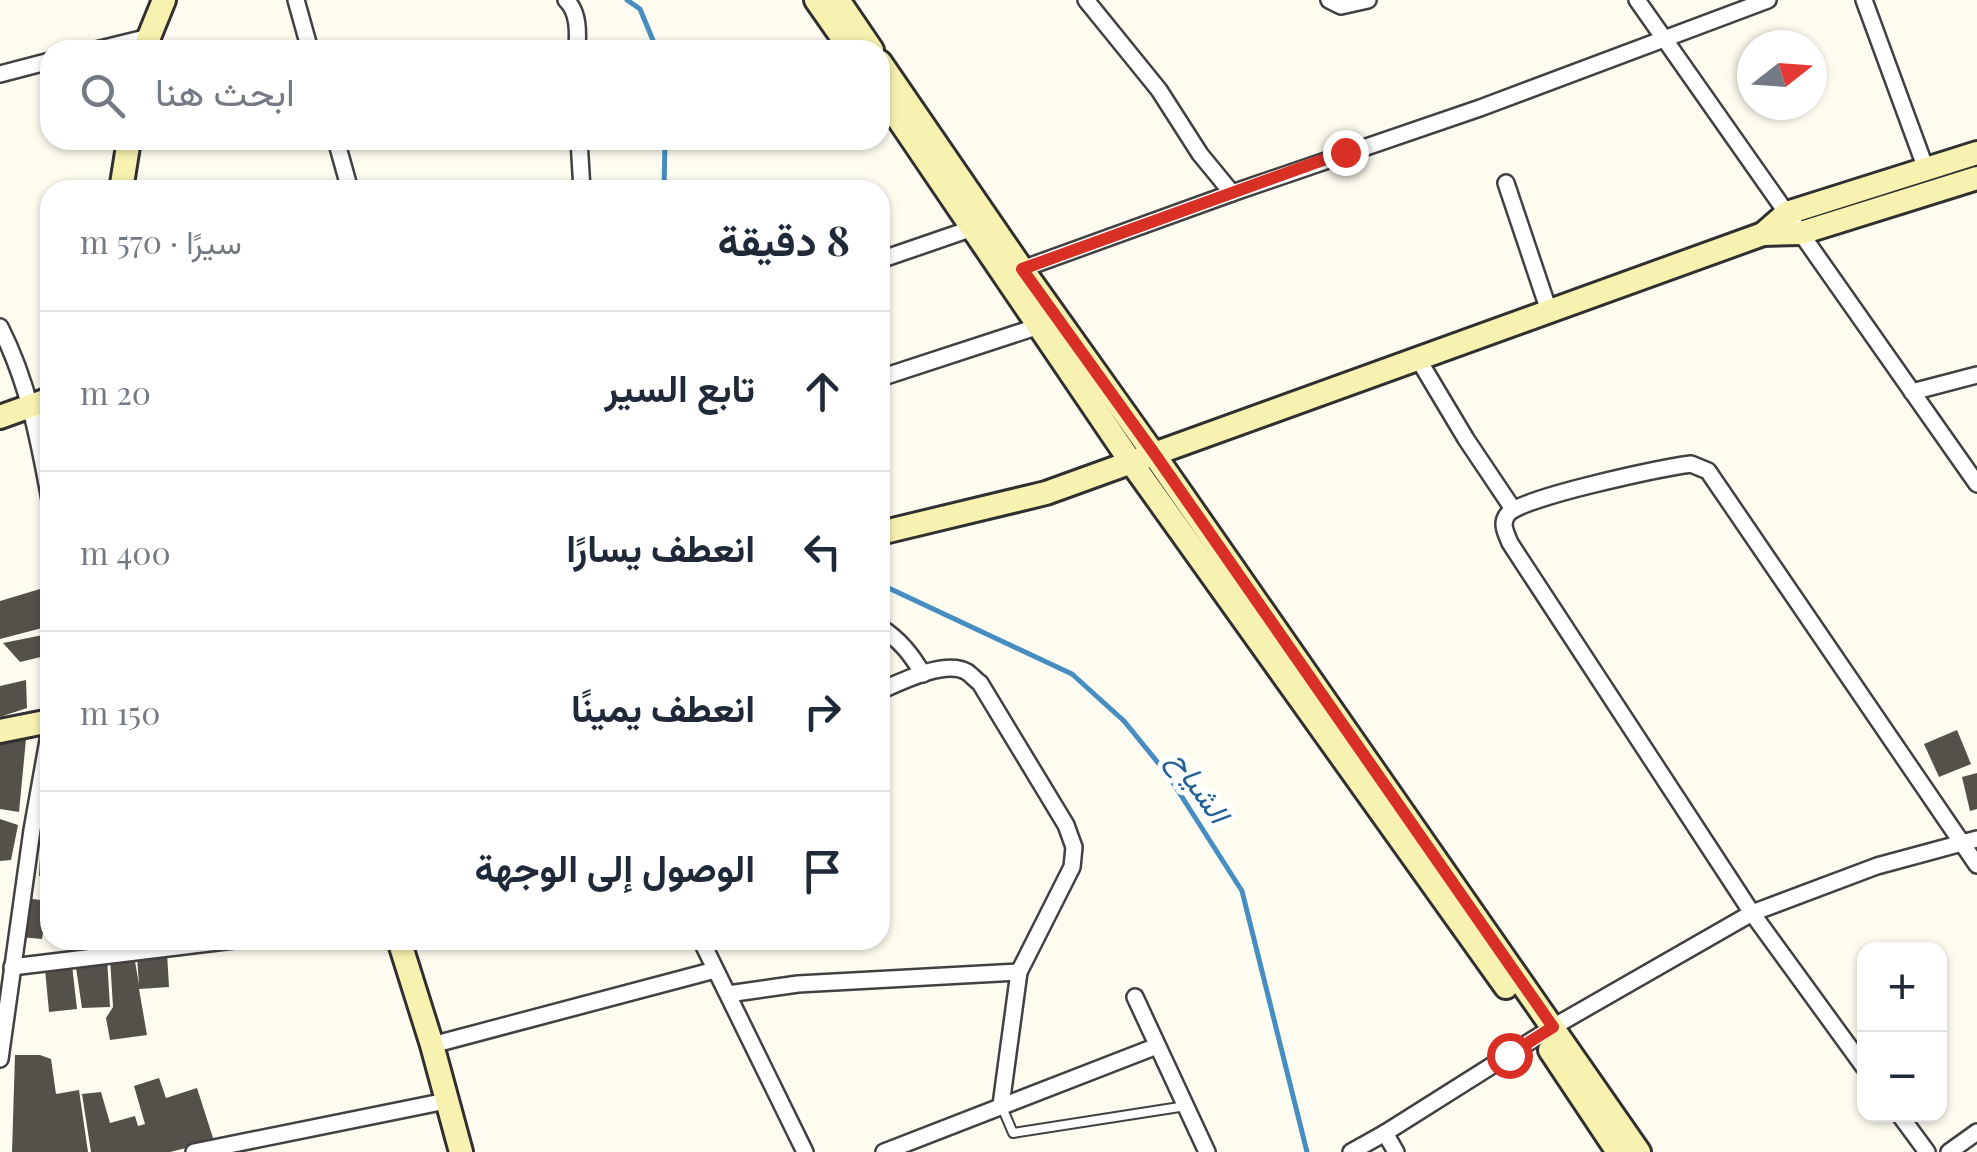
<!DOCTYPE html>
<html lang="ar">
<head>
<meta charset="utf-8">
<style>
	:root { --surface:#fff; --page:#f6f6f7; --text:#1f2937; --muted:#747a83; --line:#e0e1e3 }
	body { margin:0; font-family:"Playfair Display",Vazirmatn,serif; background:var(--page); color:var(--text); direction:rtl }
	.controls { position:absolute; right:30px; bottom:30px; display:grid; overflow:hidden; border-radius:20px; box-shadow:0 2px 8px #0004 }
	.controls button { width:90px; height:90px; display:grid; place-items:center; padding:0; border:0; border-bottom:2px solid var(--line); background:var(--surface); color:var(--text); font:50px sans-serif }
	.compass { position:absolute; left:1737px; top:30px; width:90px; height:90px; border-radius:50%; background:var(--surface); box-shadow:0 2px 8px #0004; rotate:73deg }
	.stop { position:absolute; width:30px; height:30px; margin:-22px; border:8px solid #d93025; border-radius:50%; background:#fff }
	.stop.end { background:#d93025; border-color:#fff; box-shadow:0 2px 10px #0008 }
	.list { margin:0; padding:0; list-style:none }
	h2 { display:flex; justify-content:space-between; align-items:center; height:130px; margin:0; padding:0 40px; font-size:42px }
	h2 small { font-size:32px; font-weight:400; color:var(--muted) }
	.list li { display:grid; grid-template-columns:65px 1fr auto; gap:30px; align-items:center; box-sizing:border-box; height:160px; padding:0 40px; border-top:2px solid var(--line) }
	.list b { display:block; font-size:38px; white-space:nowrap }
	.list em { font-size:32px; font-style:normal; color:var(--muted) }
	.icon { flex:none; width:55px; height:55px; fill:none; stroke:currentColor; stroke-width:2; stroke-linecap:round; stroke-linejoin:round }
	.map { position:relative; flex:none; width:1977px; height:1152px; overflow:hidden; direction:ltr }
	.search { position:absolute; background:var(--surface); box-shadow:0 2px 8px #0004; left:40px; top:40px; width:850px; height:110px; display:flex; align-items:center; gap:25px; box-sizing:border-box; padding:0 35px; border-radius:30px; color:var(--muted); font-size:38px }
	.panel { position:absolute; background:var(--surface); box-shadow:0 2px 8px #0004; left:40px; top:180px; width:850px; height:770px; border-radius:30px; direction:rtl }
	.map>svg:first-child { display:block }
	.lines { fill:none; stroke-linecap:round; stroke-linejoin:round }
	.stream { stroke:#468dc2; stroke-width:5 }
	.building { fill:#56504b }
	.lane-casing { stroke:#414141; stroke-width:12 }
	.street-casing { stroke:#414141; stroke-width:20 }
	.secondary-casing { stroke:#303030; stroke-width:28 }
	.lane { stroke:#fff; stroke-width:8 }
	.street { stroke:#fff; stroke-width:15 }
	.secondary { stroke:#f8f2b1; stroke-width:22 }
	.route { stroke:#d93025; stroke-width:12 }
	.labels { text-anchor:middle; stroke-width:10; stroke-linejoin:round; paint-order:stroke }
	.water-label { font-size:30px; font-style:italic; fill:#226095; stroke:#fff }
</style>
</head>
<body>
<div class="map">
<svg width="1977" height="1152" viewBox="0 0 1977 1152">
	<rect width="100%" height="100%" fill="#fefbf0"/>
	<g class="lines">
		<g class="stream">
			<path d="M627,0L640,9L657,50"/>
			<path d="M664,190L665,140"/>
			<path d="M880,584L1072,674L1124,721L1168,775L1242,891L1307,1152"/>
		</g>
	</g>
	<g class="building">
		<path d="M50,586V626L0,639V601Z"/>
		<path d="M48,634L49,655L20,662L3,643Z"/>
		<path d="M26,680L27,708L0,717V686Z"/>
		<path d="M1957,730L1971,764L1939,777L1924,744Z"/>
		<path d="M26,739L19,812L0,809V742Z"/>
		<path d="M1977,773V809L1970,811L1962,777Z"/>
		<path d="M0,819L18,825L11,860L0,861Z"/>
		<path d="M42,819H50V877L39,876Z"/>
		<path d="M25,898L48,901L42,939L20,937Z"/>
		<path d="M73,940H99L97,954H73Z"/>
		<path d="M121,940H158V943L122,946Z"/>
		<path d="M167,953L169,987L139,989L147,1035L110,1040L106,1018L113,1007L110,958L134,955L139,985L137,956Z"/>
		<path d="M107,958L110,1007L82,1008L75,961Z"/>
		<path d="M72,965L77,1009L49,1012L45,969Z"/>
		<path d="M15,1055H40L51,1059L56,1094L79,1090L88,1152H12Z"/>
		<path d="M159,1078L166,1098L197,1088L214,1141L170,1152H91L82,1094L101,1092L110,1123L135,1116L138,1126L145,1124L134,1086Z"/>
	</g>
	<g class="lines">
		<defs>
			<path id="lane" d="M1001,1105L1013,1133L1186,1106"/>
			<g id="street">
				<path d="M296,0L310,50"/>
				<path d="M566,0C579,12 578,33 577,50"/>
				<path d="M1086,0L1159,90L1200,154L1232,193L1480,108L1768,0"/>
				<path d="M1329,0L1341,6L1368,0"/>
				<path d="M1637,0L1977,484"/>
				<path d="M1864,0L1926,169"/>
				<path d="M96,50L149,37"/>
				<path d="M0,74L50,61"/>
				<path d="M336,140L350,190"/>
				<path d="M579,140L582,190"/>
				<path d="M1506,183L1549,311"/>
				<path d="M880,260L973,228"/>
				<path d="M1022,269L1232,193"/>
				<path d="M0,327C28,382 39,440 50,500"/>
				<path d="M1417,357L1466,439L1513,509"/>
				<path d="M880,378L1039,326"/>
				<path d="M1912,392L1977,375"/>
				<path d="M880,627C900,640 911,654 923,674"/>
				<path d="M880,691C900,682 946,659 967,672C969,673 978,682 980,683L1066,825L1074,847L1072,867L1019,972L1001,1105"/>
				<path d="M701,940L805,1152"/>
				<path d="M12,967L234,940"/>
				<path d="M728,994L798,984L1019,972"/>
				<path d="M1135,997L1207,1152"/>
				<path d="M432,1045L715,970"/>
				<path d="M0,1059L32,830L50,729"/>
				<path d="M1864,1067L1752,913L1510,543C1506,533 1500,523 1508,514C1522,497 1662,468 1691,464L1708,471L1977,865"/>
				<path d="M1899,1114L1927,1152"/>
				<path d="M1385,1133L1396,1152"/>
				<path d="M194,1152L446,1101"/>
				<path d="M884,1152L1157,1046"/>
				<path d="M1351,1152L1385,1133L1553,1027L1752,913L1877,866L1977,839"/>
				<path d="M1949,1152L1977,1132"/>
			</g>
			<g id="secondary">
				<path d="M816,0L851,50"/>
				<path d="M838,0L872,50"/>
				<path d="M146,50L149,37L164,0"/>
				<path d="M880,62L1022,269L1153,453L1639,1152"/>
				<path d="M880,92L1131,462L1506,987"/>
				<path d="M121,190L129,140"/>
				<path d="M1763,234L1787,213L1977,153"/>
				<path d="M0,417L50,399"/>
				<path d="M880,533L1046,493L1763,234L1801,233L1977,178"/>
				<path d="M0,731L50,721"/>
				<path d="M399,940L432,1045L461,1152"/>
				<path d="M1550,1050L1618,1152"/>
			</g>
		</defs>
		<use href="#lane" class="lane-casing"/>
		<use href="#street" class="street-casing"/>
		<use href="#secondary" class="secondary-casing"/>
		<use href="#lane" class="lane"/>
		<use href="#street" class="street"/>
		<use href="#secondary" class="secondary"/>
	</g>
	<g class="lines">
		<path class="route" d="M1345,152L1022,269L1154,453L1553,1027L1509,1055"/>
	</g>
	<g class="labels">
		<g class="water-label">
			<text transform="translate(1199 787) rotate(55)" y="10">الشياح</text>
		</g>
	</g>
</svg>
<div class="controls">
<button>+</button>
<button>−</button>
</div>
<svg class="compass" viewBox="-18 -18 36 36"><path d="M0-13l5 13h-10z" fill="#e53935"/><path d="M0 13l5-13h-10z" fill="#747a83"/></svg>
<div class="stop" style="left:1509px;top:1055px"></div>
<div class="stop end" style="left:1345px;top:152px"></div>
<div class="search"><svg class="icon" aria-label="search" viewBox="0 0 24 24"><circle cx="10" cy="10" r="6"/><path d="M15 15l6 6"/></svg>ابحث هنا</div>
<section class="panel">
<h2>8 دقيقة<small>سيرًا · 570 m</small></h2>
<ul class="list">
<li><svg class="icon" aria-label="ahead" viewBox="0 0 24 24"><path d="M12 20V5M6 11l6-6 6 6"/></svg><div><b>تابع السير</b></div><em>20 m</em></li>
<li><svg class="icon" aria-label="left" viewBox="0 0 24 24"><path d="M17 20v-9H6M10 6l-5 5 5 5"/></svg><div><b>انعطف يسارًا</b></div><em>400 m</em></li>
<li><svg class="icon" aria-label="right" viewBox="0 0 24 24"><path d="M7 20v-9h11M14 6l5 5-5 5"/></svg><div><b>انعطف يمينًا</b></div><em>150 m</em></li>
<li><svg class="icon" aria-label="arrive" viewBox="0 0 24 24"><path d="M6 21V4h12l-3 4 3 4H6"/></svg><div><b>الوصول إلى الوجهة</b></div></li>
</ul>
</section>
</div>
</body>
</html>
